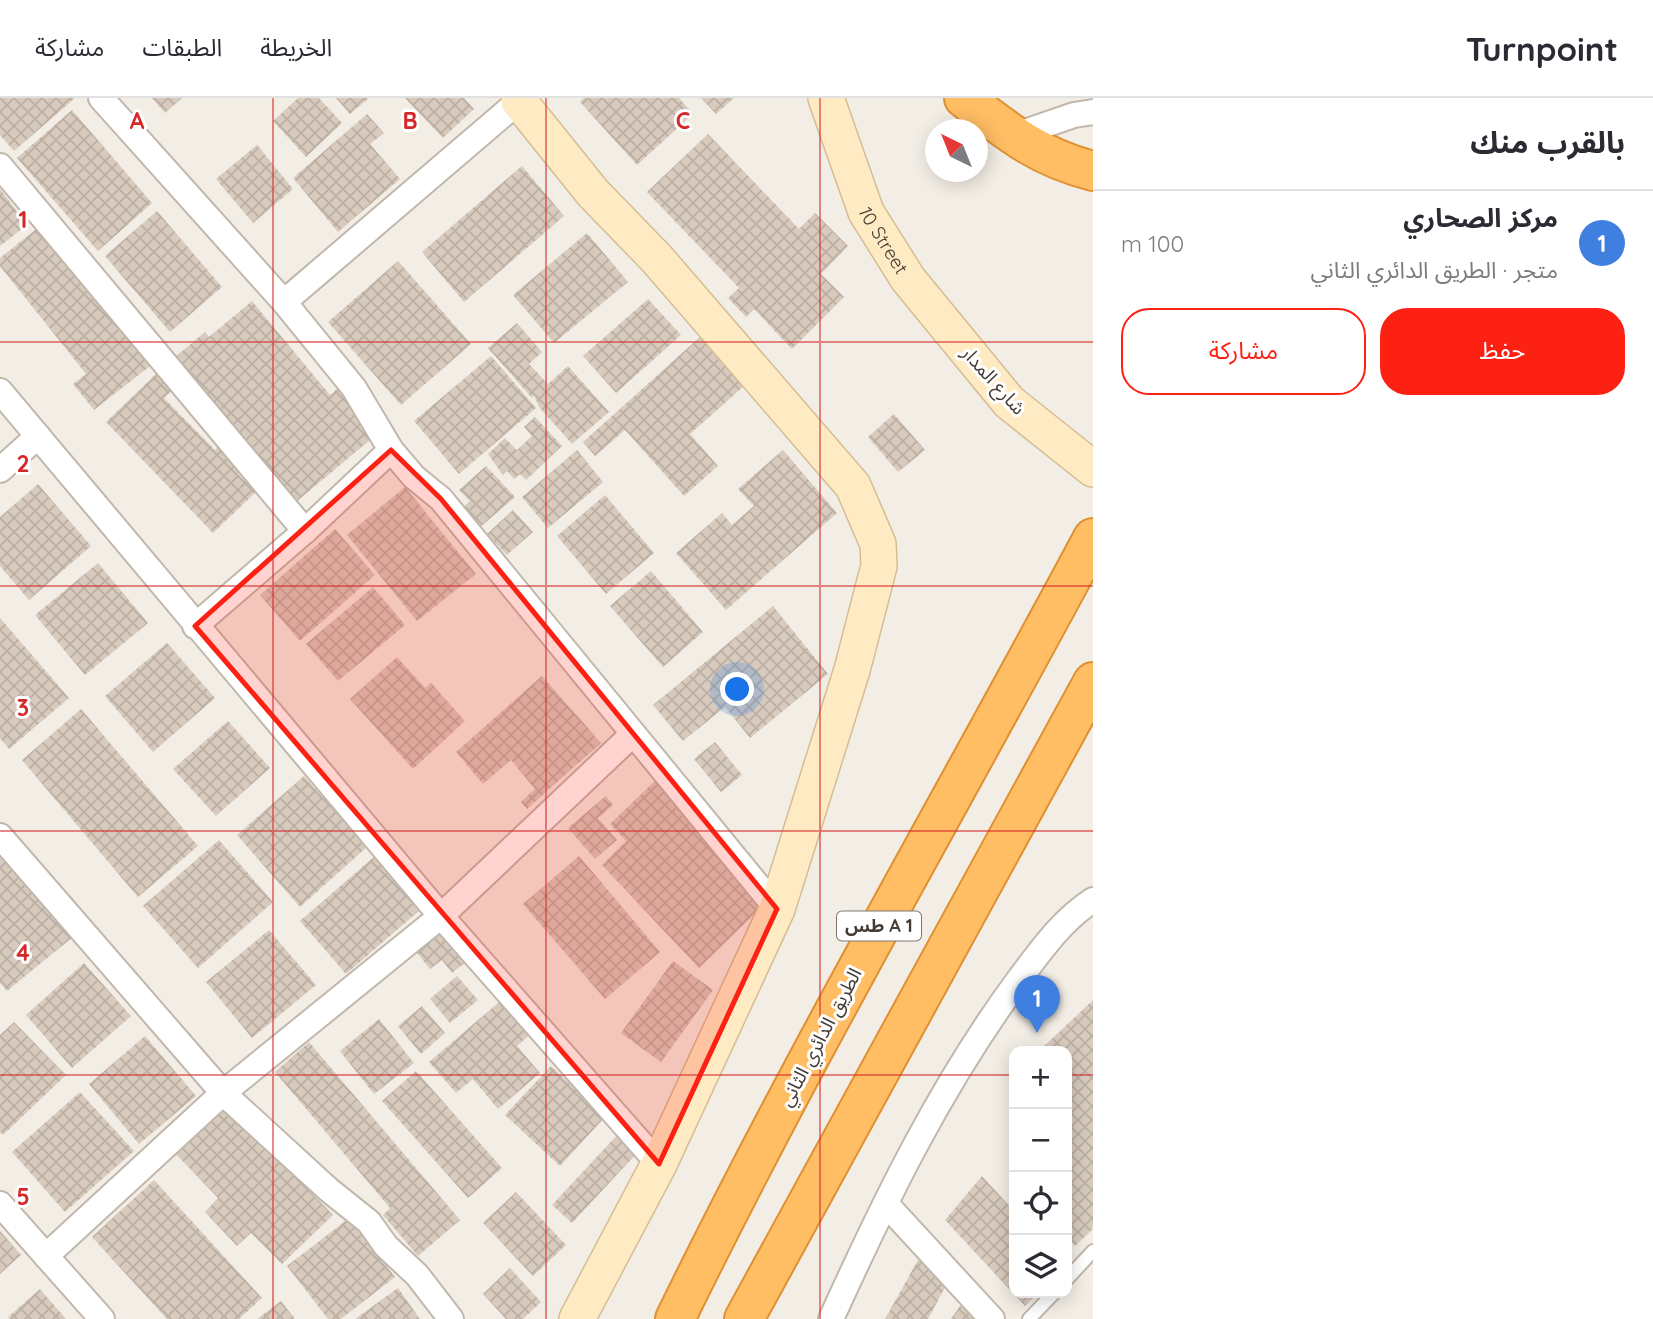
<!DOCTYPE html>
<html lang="ar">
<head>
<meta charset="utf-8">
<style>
	:root { --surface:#fff; --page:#f7f7f7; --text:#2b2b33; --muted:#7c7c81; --line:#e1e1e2; --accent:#fc2113 }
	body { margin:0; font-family:Quicksand,"Noto Sans Arabic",sans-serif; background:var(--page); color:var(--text); direction:rtl }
	.controls { position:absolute; right:21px; bottom:21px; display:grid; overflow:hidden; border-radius:14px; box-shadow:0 4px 18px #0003 }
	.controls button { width:63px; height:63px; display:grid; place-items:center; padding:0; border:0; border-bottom:2px solid var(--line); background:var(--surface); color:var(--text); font:35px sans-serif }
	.compass { position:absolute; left:925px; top:21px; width:63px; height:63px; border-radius:50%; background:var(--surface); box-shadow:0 4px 18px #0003; rotate:317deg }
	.you { position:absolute; left:738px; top:592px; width:24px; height:24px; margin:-18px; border:5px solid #fff; border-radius:50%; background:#1a73e8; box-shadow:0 0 0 10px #1a73e833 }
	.badge { display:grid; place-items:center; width:46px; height:46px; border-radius:50%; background:var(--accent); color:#fff; font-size:23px; font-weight:700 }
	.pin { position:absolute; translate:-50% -58px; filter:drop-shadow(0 2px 4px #0008) }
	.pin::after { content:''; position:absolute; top:37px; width:24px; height:21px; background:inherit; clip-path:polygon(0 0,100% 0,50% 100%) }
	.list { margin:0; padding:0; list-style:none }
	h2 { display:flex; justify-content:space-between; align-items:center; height:91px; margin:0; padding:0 28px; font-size:30px }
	h2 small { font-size:23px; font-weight:400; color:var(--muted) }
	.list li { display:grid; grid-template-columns:46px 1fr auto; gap:21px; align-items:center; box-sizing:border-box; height:98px; padding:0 28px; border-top:2px solid var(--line) }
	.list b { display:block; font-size:26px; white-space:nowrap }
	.list p { margin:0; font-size:23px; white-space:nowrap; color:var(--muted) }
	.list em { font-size:23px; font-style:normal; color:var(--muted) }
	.actions { display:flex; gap:14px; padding:21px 28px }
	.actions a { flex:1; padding:16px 0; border:2px solid var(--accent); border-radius:28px; text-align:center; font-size:24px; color:var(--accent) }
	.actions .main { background:var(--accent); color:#fff }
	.icon { flex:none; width:38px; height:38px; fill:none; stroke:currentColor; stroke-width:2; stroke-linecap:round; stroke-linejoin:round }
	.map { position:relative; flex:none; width:1093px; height:1221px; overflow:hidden; direction:ltr }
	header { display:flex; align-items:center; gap:42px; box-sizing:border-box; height:98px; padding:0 35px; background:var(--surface); border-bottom:2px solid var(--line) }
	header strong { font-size:33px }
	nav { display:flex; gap:38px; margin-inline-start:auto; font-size:24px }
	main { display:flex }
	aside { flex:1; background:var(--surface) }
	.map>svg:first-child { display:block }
	.building { fill:url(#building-cross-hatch) }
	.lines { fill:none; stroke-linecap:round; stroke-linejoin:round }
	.lane-casing { stroke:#c1b7ab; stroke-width:16 }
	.street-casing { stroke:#c1b7ab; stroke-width:28 }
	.secondary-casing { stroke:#d4bd94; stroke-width:38 }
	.highway-casing { stroke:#df9033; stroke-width:42 }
	.lane { stroke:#fff; stroke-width:12 }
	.street { stroke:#fff; stroke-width:24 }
	.secondary { stroke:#ffebc3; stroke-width:35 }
	.highway { stroke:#ffbd64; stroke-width:38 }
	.marked { fill:#fc2113; fill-opacity:0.2; stroke:#fc2113; stroke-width:5; stroke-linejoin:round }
	.grid { fill:none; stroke:#d62828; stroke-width:2; stroke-opacity:0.55 }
	.labels { text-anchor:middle; stroke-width:6; stroke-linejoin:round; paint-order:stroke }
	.shield { fill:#fff; stroke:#7d7772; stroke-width:2 }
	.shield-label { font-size:18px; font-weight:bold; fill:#453d35 }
	.street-label { font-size:19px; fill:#453d35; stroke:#fff }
	.grid-label { font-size:23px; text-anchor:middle; font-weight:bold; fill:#d62828; stroke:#fff; stroke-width:6; stroke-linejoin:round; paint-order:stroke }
</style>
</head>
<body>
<header>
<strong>Turnpoint</strong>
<nav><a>الخريطة</a><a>الطبقات</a><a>مشاركة</a></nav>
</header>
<main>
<aside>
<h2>بالقرب منك<small></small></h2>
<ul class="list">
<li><span class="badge" style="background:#3f7fe0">1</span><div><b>مركز الصحاري</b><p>متجر · الطريق الدائري الثاني</p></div><em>100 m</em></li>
</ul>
<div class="actions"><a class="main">حفظ</a><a>مشاركة</a></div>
</aside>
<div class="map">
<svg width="1093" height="1221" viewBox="0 0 1093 1221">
	<defs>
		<pattern id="building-cross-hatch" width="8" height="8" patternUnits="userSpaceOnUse" patternTransform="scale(1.75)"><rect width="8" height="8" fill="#d8cbbe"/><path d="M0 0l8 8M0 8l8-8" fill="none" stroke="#bbafa4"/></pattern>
	</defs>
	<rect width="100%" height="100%" fill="#f3eee5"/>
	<g class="building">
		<path d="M0,0H75L14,53L0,37Z"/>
		<path d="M152,0H182L165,15Z"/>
		<path d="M298,0H319L342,25L306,59L273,23Z"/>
		<path d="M336,0H369L350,16Z"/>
		<path d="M405,0H464L474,11L443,40Z"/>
		<path d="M584,0H679L693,16L637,67L580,4Z"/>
		<path d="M701,0H734L716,16Z"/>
		<path d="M72,12L152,105L98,153L17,60Z"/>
		<path d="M367,16L384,35L370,46L400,81L338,134L293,80Z"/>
		<path d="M708,36L799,131L815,115L848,148L821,176L844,199L792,251L754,211L746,219L728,200L739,190L647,94Z"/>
		<path d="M257,47L293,91L253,125L216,81Z"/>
		<path d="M522,68L564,118L464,204L422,154Z"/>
		<path d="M0,91L27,127L0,148Z"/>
		<path d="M157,113L222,189L170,234L105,158Z"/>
		<path d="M40,128L150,268L94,312L73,286L86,276L0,168V160Z"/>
		<path d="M587,135L628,184L554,245L513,197Z"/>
		<path d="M398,163L471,246L401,307L328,224Z"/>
		<path d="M648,201L681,237L616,295L583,258Z"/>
		<path d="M252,203L330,297L344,285L383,331L296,404L161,271L205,234L209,239Z"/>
		<path d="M517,225L542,254L529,266L548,286L568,268L609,314L572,346L539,309L534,297L532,300L488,250Z"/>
		<path d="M700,239L744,288L690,336L718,368L684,398L625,332L595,358L583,344Z"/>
		<path d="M491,258L536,310L459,376L414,323Z"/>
		<path d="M157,275L173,291L164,300L215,352L222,345L245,369L238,376L256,394L213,435L106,324Z"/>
		<path d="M894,316L925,352L898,374L868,339Z"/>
		<path d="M535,319L562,348L526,382L520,376L514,381L507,373L503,377L488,356L505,340L517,352L532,338L524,329Z"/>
		<path d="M577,352L603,384L548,430L522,399Z"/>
		<path d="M783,352L837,415L726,512L676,455L722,415L732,427L754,408L738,391Z"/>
		<path d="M486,368L515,399L478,431L461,411L470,403L459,392Z"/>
		<path d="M38,386L91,448L29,502L0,468V419Z"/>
		<path d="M405,389L476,476L417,523L347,437Z"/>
		<path d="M605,397L654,455L606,496L557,438Z"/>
		<path d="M513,412L533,434L507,457L487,436Z"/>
		<path d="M335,431L375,477L300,543L260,497Z"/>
		<path d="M98,465L148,525L85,577L35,517Z"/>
		<path d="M651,473L703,534L663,569L610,508Z"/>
		<path d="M373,489L405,527L338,583L306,546Z"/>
		<path d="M773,508L828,576L750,640L725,609L683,643L653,607Z"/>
		<path d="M0,520L69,600L9,651L0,640Z"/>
		<path d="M167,545L215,600L153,654L105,598Z"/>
		<path d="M397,559L425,590L431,585L465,623L413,671L350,601Z"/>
		<path d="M542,578L601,645L527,711L521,704L535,691L511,662L483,686L456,654Z"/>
		<path d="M81,611L198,748L138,799L22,662Z"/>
		<path d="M228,623L270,670L216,718L173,671Z"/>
		<path d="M715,644L742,677L721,694L694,661Z"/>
		<path d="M304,678L367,749L300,809L237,737Z"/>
		<path d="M658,680L767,804L699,870L602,767L626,743L610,726Z"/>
		<path d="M606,698L613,707L598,720L617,742L595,761L568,730Z"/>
		<path d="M219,742L273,804L198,870L143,808Z"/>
		<path d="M0,748L74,838L7,893L0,885Z"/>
		<path d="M375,758L421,811L346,876L300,823Z"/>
		<path d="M579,758L660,854L605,901L523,806Z"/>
		<path d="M440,831L466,864L452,875L442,862L430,871L414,851Z"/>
		<path d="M269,832L316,887L252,940L206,884Z"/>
		<path d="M673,863L713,892L661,964L621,935Z"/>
		<path d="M84,865L131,918L72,970L26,917Z"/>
		<path d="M457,878L478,902L450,925L430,901Z"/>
		<path d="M505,899L534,933L517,948L540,975L498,1011L473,981L456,995L429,964Z"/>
		<path d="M1093,902V1131L1075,1148L1067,1139V953H1039Z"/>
		<path d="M422,908L445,935L421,956L398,928Z"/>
		<path d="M379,921L414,965L374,996L340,953Z"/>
		<path d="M14,924L66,977L3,1037L0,1034V937Z"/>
		<path d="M145,938L196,998L139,1046L89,986Z"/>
		<path d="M309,944L460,1122L418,1158L383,1117L390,1110L275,974Z"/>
		<path d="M551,968L605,1019L560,1068L505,1017Z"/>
		<path d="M416,973L502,1070L468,1100L382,1003Z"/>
		<path d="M80,994L134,1053L65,1114L12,1054Z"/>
		<path d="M224,1006L333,1117L282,1166L251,1135L237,1148L205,1114L218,1100L174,1054Z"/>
		<path d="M619,1035L638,1054L572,1125L552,1107Z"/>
		<path d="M982,1078L1014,1113V1195H1038L1025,1208L945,1122Z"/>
		<path d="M154,1082L262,1200L239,1221H167L92,1139Z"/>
		<path d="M516,1094L566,1147L533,1178L483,1125Z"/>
		<path d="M349,1120L395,1179L341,1221H328L287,1168Z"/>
		<path d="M0,1133L21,1157L0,1176Z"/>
		<path d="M918,1162L950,1180L928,1221H885Z"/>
		<path d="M510,1170L541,1204L523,1221H506L483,1196Z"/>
		<path d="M398,1190L420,1221H355Z"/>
		<path d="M40,1191L66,1221H10L8,1219Z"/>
		<path d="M281,1203L295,1221H257Z"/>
		<path d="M960,1208L976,1219L975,1221H951Z"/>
	</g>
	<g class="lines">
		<defs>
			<g id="lane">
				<path d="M1067,1181L1093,1153"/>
				<path d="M1029,1221L1054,1195"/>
			</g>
			<g id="street">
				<path d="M101,0L284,204L354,290L391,352L414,379L441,401L777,811"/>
				<path d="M1013,38L1074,17L1093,14"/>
				<path d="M0,68L305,433"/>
				<path d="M284,204L519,3"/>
				<path d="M0,293L441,818L659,1066"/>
				<path d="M0,372L38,338"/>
				<path d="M195,528L305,433L391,352"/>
				<path d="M0,738L223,995L329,1092L369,1124L386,1148L417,1177L451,1221"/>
				<path d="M0,1106L102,1221"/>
				<path d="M886,1106L992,1221"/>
				<path d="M46,1158L223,995L441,818L633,636"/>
				<path d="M831,1221C885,1102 942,985 1020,880C1042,851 1062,822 1093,802"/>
			</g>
			<g id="secondary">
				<path d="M522,0L519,3L593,95L657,161L853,388L878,446L879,468L852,572L777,811L659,1066L577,1221"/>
				<path id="s1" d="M826,0L866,114L908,181L1009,304L1093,371"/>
			</g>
			<g id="highway">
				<path d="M964,0C1008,34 1038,59 1093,73"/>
				<path d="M675,1221C805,955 954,700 1093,440"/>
				<path d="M744,1221L1093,584"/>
			</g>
		</defs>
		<use href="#lane" class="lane-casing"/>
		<use href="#street" class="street-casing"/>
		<use href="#secondary" class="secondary-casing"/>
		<use href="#highway" class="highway-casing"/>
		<use href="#lane" class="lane"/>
		<use href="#street" class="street"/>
		<use href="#secondary" class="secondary"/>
		<use href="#highway" class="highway"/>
	</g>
	<path class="marked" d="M391,352L441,401L777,811L659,1066L195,528Z"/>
	<path class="grid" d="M273,0V1221M546,0V1221M820,0V1221M0,244H1093M0,488H1093M0,733H1093M0,977H1014M1067,977H1093"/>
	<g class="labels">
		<rect class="shield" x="837" y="813.5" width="84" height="29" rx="5"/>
		<g class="shield-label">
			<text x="879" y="834">طس A 1</text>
		</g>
		<g class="street-label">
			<text dy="7" stroke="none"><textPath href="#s1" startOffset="154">10 Street</textPath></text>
			<text transform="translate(994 282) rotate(48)" y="7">شارع المدار</text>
			<text transform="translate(820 939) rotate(-62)" y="7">الطريق الدائري الثاني</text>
		</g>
	</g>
	<g class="grid-label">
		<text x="137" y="31">A</text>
		<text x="410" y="31">B</text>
		<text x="683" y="31">C</text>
		<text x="23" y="130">1</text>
		<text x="23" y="374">2</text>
		<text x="23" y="618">3</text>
		<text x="23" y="863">4</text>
		<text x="23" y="1107">5</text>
	</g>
</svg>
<div class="controls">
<button>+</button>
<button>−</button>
<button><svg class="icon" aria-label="locate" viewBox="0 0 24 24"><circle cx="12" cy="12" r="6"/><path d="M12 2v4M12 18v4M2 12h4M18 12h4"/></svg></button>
<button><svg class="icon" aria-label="layers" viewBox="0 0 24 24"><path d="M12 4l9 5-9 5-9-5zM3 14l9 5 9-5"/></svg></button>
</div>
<svg class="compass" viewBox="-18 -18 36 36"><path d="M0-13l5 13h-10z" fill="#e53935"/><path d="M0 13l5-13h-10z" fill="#7c7c81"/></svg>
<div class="you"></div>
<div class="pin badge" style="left:1037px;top:935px;background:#3f7fe0">1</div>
</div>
</main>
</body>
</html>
